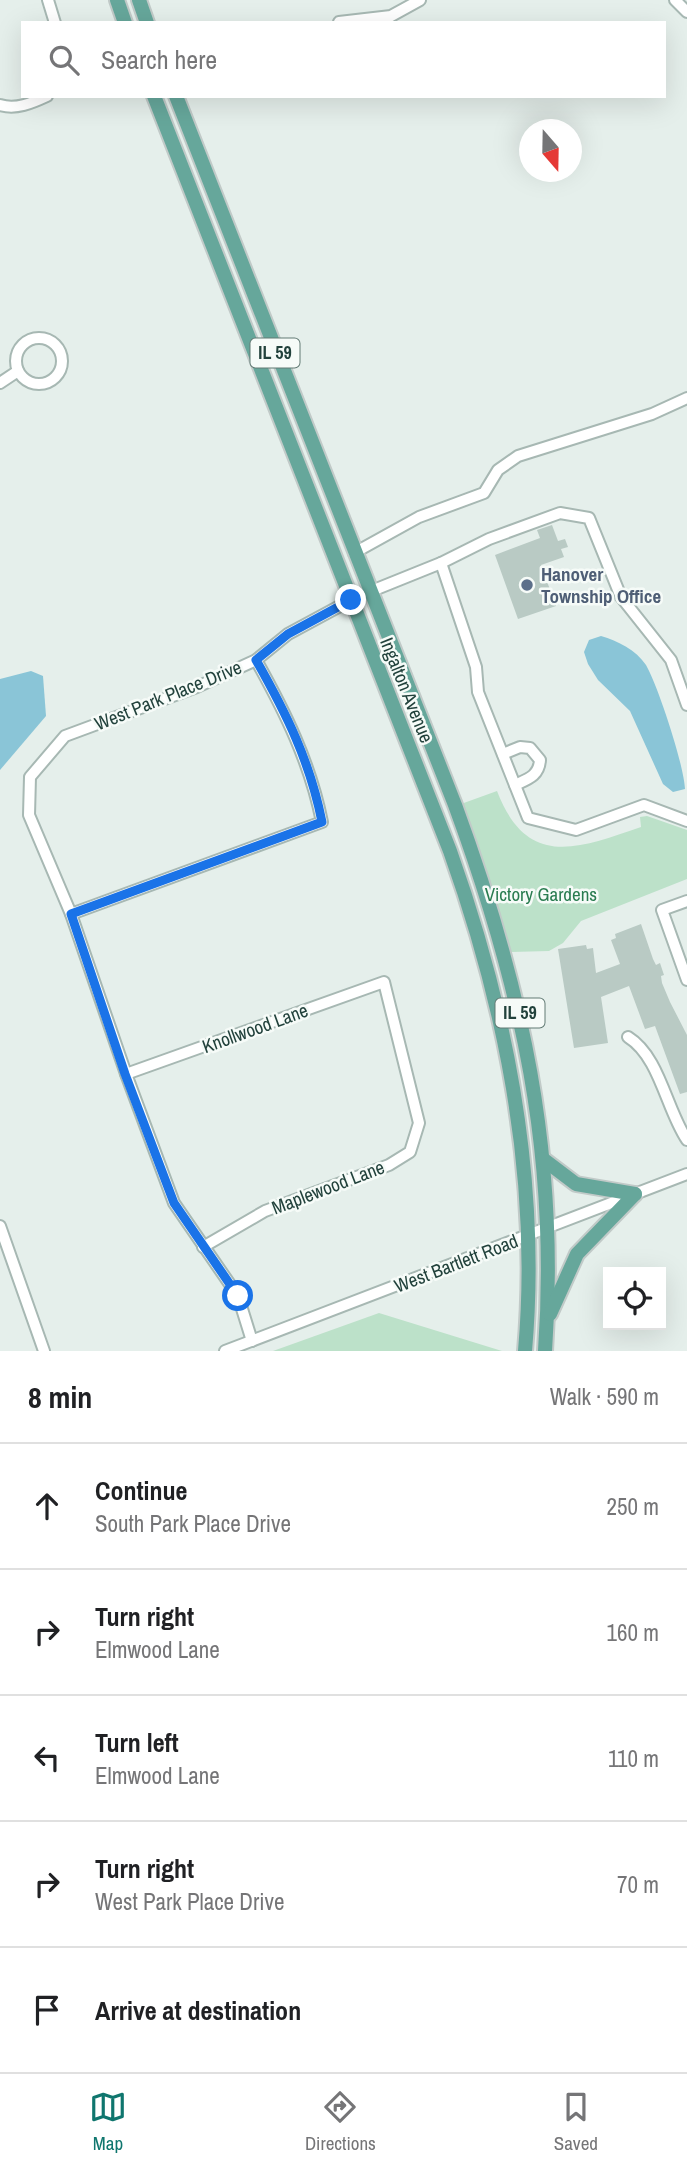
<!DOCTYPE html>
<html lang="en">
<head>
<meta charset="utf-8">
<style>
	:root { --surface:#fff; --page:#f2f2f2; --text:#202124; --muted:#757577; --line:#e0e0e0; --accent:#0f766e }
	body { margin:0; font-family:"Archivo Narrow",sans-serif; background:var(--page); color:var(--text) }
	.controls { position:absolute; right:21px; bottom:21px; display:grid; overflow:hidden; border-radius:0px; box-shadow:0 7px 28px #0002 }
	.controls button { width:63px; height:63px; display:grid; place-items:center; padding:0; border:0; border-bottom:2px solid var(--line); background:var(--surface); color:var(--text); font:35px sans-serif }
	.compass { position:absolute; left:519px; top:119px; width:63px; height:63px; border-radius:50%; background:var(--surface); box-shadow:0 7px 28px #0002; rotate:160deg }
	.stop { position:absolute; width:21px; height:21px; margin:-16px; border:5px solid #1a73e8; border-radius:50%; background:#fff }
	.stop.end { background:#1a73e8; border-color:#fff; box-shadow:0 2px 7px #0008 }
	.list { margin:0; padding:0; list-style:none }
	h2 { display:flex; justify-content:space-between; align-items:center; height:91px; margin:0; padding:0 28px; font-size:30px }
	h2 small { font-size:23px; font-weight:400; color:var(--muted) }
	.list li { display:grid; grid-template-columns:46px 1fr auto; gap:21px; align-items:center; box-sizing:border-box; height:126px; padding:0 28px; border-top:2px solid var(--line) }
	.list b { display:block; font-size:26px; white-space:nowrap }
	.list p { margin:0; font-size:23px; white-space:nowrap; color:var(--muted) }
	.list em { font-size:23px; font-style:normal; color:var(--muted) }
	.icon { flex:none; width:38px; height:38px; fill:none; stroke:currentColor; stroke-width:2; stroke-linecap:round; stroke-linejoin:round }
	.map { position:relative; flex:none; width:687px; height:1351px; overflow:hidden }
	.search { position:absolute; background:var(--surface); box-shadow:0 7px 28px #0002; left:21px; right:21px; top:21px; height:77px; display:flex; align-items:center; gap:18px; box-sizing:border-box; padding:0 24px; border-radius:0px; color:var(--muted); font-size:26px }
	.sheet { height:721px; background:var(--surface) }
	nav { display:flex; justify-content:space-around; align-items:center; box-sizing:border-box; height:98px; border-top:2px solid var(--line); background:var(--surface); font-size:19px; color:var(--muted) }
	nav a { display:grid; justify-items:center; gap:4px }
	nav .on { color:var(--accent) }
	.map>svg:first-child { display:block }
	.green { fill:#bce1c9 }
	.water { fill:#8ac5d7 }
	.building { fill:#b9cac4 }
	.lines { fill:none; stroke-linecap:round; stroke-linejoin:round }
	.minor-casing { stroke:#a7b8b3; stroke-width:14 }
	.major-casing { stroke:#c1cac8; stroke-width:18 }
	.minor { stroke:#fff; stroke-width:10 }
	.major { stroke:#66a79b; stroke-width:14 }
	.route { stroke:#1a73e8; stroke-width:9 }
	.service-dot { fill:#5c6f8a; stroke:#f6fbf8; stroke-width:2.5 }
	.labels { text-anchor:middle; stroke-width:5; stroke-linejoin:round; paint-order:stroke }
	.shield { fill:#f6fbf8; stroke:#627a74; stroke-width:2 }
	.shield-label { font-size:18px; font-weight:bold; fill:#22423c }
	.service-label { font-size:19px; font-weight:bold; fill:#4e5e75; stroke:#f6fbf8; text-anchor:start }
	.street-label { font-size:19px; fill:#22423c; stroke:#f6fbf8 }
	.park-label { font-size:19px; fill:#297c50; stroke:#f6fbf8 }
</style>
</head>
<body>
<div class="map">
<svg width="687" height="1351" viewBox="0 0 687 1351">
	<rect width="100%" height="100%" fill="#e5efeb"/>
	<g class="green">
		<path d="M497,791C527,869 577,849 641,827L640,817L647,816L687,830V879L581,921L563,943L549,951L511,952L461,804Z"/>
		<path d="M379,1313L502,1351H273Z"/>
	</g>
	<g class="water">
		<path d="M601,636C618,641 636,650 646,665C658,686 684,765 685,789L673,792L663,784L630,711L598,680L588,664L584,652L589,640Z"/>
		<path d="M31,671L43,676L46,716L0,770V679Z"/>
	</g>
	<g class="building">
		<path d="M552,525L558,541L565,539L568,547L561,549L564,557L541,565L556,606L518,619L495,555L540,538L537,530Z"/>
		<path d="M641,924L653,959L656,965L660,963L664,975L661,976L662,983L670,1002L687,1035V1092L680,1094L655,1026L645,1029L629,986L601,997L608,1043L574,1048L558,949L586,945L587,949L593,948L596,973L620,964L611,940L616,938L615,934Z"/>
	</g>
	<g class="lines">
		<defs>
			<g id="minor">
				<path d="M48,0L55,23"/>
				<path d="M675,0L687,12"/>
				<path d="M339,22L391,16L420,0"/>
				<path d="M0,105C16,110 32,103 47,96"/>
				<circle cx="39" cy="361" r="23"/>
				<path d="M0,383L18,371"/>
				<path d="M354,553L419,517L484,493L498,470L518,456L652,414L687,398"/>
				<path d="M441,563L489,539L560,513L589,518L621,597L671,660L687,705"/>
				<path d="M369,592L441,563L476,667L478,692L528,818L576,830L644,805L687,821"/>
				<path d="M503,754L520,747L530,748L540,760C539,776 528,779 515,785"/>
				<path d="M687,901L662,910L687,980"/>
				<path d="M71,914L322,822C310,762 285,712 256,660"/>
				<path d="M628,1037C660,1057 666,1109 687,1140"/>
				<path d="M126,1074L384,982L419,1123L410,1152L389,1165L265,1211L203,1247"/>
				<path d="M0,1226L44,1351"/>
				<path d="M252,1341L238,1296L174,1203L126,1074L71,914L29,815L30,777L65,736L197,687L256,660L288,634L351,600"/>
				<path d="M225,1351L687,1174"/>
			</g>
			<g id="major">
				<path d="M117,0L125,23"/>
				<path d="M139,0L147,23"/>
				<path d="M154,96L450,851C507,1011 540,1181 525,1351"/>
				<path d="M176,96L455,805C522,987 559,1155 545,1351"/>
				<path d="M543,1159L576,1184L635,1194"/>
				<path d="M550,1314L577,1254L635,1194"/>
			</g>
		</defs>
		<use href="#minor" class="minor-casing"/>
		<use href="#major" class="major-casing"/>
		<use href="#minor" class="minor"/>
		<use href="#major" class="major"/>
	</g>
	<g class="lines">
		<path class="route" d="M238,1296L174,1203L125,1074L71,914L322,822C310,761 286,713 256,660L288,634L351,600"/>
	</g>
	<circle class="service-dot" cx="527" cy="585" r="7"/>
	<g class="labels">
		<g class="shield">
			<rect x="250.5" y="338.5" width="49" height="29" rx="5"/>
			<rect x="495.5" y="998.5" width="49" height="29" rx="5"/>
		</g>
		<g class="shield-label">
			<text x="275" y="359">IL 59</text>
			<text x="520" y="1019">IL 59</text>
		</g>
		<g class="service-label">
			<text x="541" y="581">Hanover<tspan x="541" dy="22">Township Office</tspan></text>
		</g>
		<g class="street-label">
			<text transform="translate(407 690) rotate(68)" y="7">Ingalton Avenue</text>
			<text transform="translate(168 695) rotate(-22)" y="7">West Park Place Drive</text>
			<text transform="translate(255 1028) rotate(-20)" y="7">Knollwood Lane</text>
			<text transform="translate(328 1187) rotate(-21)" y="7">Maplewood Lane</text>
			<text transform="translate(456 1263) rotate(-21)" y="7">West Bartlett Road</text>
		</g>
		<g class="park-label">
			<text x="541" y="901">Victory Gardens</text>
		</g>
	</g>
</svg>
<div class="controls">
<button><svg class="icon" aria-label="locate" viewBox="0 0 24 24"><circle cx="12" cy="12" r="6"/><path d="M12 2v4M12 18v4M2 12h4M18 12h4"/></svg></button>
</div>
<svg class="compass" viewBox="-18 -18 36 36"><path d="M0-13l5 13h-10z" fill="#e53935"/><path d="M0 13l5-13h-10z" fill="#757577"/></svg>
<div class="stop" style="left:238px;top:1296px"></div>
<div class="stop end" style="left:351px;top:600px"></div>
<div class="search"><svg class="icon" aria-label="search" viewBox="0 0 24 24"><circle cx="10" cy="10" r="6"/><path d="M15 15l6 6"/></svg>Search here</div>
</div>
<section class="sheet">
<h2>8 min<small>Walk · 590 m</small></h2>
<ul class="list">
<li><svg class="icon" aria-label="ahead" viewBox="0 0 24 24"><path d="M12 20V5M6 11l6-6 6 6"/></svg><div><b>Continue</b><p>South Park Place Drive</p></div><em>250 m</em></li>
<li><svg class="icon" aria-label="right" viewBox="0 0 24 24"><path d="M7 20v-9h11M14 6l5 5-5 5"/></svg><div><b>Turn right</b><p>Elmwood Lane</p></div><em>160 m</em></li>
<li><svg class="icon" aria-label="left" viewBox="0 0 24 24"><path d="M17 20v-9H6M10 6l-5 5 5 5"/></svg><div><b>Turn left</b><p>Elmwood Lane</p></div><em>110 m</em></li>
<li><svg class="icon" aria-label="right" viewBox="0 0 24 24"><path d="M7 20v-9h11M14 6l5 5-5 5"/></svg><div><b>Turn right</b><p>West Park Place Drive</p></div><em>70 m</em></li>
<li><svg class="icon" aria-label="arrive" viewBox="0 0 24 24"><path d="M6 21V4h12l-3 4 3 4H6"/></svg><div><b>Arrive at destination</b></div></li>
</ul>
</section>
<nav>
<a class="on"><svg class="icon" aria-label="map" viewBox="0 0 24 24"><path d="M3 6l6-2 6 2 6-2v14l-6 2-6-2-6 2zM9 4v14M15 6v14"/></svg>Map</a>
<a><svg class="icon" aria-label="directions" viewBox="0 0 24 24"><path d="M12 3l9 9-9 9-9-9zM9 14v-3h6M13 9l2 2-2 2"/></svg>Directions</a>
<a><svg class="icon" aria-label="saved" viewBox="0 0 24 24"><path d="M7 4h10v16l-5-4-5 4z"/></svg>Saved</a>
</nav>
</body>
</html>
